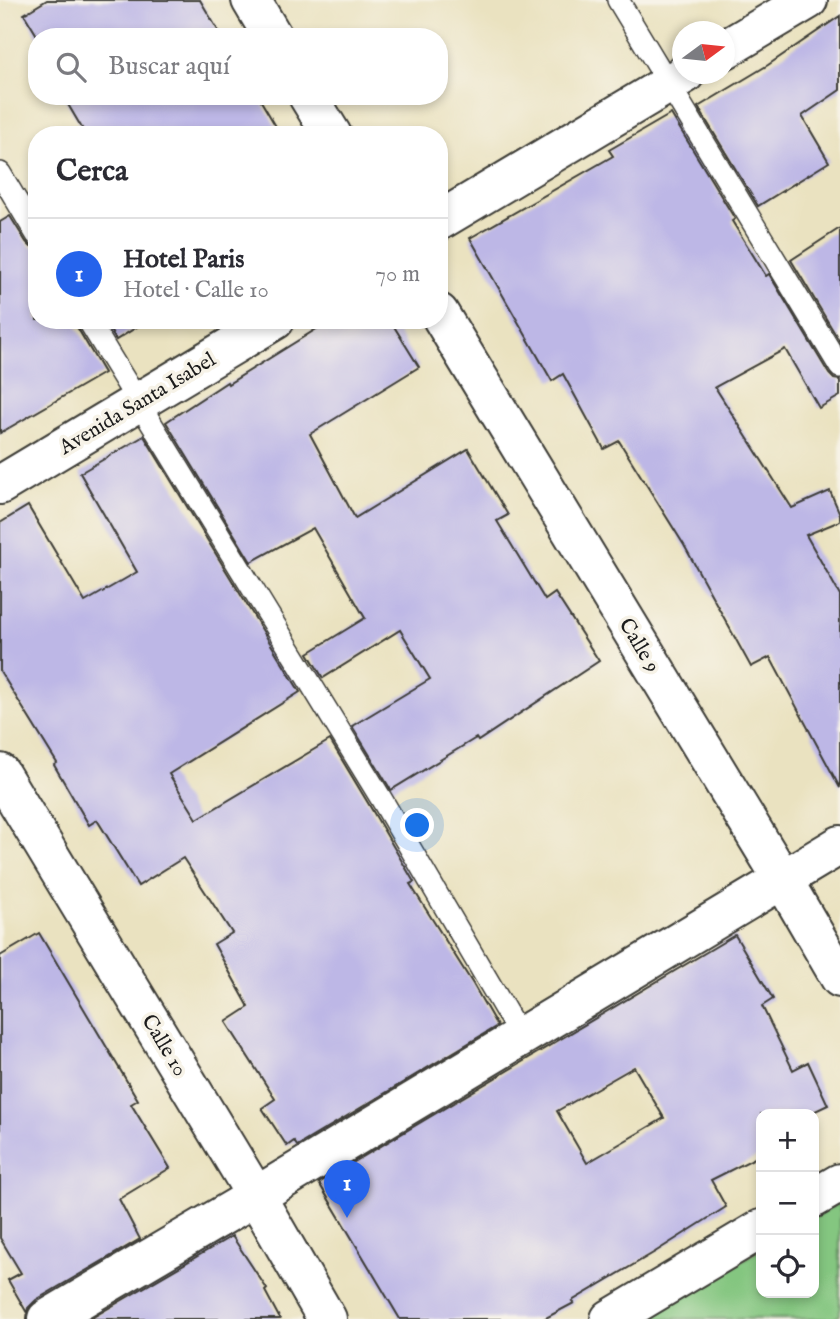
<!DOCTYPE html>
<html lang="es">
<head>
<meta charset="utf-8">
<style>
	:root { --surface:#fff; --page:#f7f7f7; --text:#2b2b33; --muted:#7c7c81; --line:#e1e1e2; --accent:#2563eb }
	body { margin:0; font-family:"IM FELL English",serif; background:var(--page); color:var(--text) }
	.controls { position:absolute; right:21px; bottom:21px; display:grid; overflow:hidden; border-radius:14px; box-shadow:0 4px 10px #0003 }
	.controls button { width:63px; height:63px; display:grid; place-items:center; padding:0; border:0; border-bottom:2px solid var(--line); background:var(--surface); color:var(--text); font:35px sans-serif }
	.compass { position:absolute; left:672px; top:21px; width:63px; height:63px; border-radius:50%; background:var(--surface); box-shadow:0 4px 10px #0003; rotate:75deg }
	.you { position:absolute; left:418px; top:826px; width:24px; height:24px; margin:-18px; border:5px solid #fff; border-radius:50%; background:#1a73e8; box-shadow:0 0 0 10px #1a73e833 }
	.badge { display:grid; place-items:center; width:46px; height:46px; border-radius:50%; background:var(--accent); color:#fff; font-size:23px; font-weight:700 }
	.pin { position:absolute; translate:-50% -58px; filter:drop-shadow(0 2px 4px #0008) }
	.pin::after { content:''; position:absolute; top:37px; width:24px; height:21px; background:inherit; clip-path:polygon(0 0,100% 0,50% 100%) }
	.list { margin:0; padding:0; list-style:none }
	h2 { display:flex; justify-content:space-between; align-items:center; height:91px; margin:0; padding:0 28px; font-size:30px }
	h2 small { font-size:23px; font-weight:400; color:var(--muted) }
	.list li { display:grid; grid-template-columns:46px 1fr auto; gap:21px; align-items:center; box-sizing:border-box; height:112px; padding:0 28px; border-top:2px solid var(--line) }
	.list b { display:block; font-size:26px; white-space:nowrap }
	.list p { margin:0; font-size:23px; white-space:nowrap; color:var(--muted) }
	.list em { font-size:23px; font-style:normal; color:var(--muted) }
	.icon { flex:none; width:38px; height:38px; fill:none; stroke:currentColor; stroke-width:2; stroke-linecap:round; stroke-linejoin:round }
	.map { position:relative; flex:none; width:840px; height:1319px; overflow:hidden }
	.search { position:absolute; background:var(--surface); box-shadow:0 4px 10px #0003; left:28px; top:28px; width:420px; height:77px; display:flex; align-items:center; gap:18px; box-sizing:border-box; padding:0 24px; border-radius:28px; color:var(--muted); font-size:26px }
	.panel { position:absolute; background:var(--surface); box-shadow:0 4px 10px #0003; left:28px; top:126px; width:420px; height:203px; border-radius:28px }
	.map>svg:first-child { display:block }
	.green { fill:#84c680; stroke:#50714e; stroke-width:2 }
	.building { fill:#bdb7e6; fill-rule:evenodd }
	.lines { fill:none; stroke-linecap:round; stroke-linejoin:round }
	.service-casing { stroke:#3b3a35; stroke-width:24 }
	.minor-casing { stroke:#3b3a35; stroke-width:42 }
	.secondary-casing { stroke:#3b3a35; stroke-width:42 }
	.service { stroke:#fff; stroke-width:21 }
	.minor { stroke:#fff; stroke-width:38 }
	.secondary { stroke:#fff; stroke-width:38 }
	.labels { text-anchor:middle; stroke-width:7; stroke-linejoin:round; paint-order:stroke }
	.street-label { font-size:21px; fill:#1c1c1c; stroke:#f7f3e8 }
</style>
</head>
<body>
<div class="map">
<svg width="840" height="1319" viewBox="0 0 840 1319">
	<rect width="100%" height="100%" fill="#f7f3e8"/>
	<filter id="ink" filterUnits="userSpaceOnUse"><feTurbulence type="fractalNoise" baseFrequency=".0143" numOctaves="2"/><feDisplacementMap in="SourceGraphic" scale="14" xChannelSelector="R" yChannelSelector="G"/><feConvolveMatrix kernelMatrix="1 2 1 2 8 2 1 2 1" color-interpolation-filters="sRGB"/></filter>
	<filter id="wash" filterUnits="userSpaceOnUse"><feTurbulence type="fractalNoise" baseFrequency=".00686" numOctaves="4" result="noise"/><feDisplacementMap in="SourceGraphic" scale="28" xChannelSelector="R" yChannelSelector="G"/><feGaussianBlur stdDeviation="1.57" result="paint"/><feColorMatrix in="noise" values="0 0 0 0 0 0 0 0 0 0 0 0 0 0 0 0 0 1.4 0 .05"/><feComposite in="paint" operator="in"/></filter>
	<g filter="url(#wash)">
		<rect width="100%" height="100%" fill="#eae2c0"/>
		<path class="green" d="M840,1202V1315L834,1319H645L761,1249V1293H814V1218Z"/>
		<g id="blocks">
			<g class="building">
				<path d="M47,0H200L222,37H38L24,14Z"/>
				<path d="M840,16V90L802,116L829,162L758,206L698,107L768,65Z"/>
				<path d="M63,96H258L281,135H86Z"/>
				<path d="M671,114L735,219L732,221L766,276L769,274L829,374L834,379L840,380V396L819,408L785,349L715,387L792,508L830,491L840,514V521L806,535L840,595V788L770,657L751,667L684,545L619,441L604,449L563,374L552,381L470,238L613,156L609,150Z"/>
				<path d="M10,216L26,242L31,247L37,248V320H75L77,327L104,373L0,433V222Z"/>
				<path d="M840,228V342L791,260Z"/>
				<path d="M104,320H148L116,340Z"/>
				<path d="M331,320H390L419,367L310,434L355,518L468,449L508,515L497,521L545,600L555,593L599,661L478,741L476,738L391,790L352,726L430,679L400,630L323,678L308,653L365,618L313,528L251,562L166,422L227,382L228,384Z"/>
				<path d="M144,436L300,692L169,774L197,819L330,740L368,803L414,882L410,884L473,984L497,1026L297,1146L294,1141L287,1146L262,1108L275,1099L226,1022L249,1007L214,944L232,933L183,858L138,886L97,820L89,825L54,765L57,763L0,671V523L28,506L85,602L137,572L80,473Z"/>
				<path d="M39,933L138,1100L131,1104L170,1168L119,1199L140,1239L36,1300L28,1308L27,1313L8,1280L21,1273L0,1238V956Z"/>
				<path d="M735,935L773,999L762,1006L793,1070L808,1062L828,1105L809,1114H761V1155L711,1180L726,1207L655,1252L572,1301L574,1303L544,1319H400L319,1183ZM634,1067L664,1118L587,1163L557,1111Z"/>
				<path d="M232,1236L267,1289L265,1291L280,1319H90Z"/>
			</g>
		</g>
	</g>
	<g filter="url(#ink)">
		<use href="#blocks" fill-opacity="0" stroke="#3b3a35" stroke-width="2"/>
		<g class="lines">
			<defs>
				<g id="service">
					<path d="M618,0L840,367"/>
					<path d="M0,173L37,235"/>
					<path d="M88,320L382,800L521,1037"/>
				</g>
				<g id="minor">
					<path d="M251,0L273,37"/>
					<path d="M724,50L808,0"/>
					<path d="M308,96L332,135"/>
					<path d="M439,221L685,74"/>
					<path d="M439,313L783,880L840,978"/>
					<path d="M0,485L275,320"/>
					<path d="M0,773L256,1196L327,1319"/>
					<path d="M47,1319L256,1196L840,845"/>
				</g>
				<g id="secondary">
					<path d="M814,1198L840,1183"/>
					<path d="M610,1319L761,1229"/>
				</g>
			</defs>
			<use href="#service" class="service-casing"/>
			<use href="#minor" class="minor-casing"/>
			<use href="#secondary" class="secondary-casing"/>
			<use href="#service" class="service"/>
			<use href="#minor" class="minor"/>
			<use href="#secondary" class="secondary"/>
		</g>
	</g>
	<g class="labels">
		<g class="street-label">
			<text transform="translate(137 403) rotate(-31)" y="7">Avenida Santa Isabel</text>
			<text transform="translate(640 645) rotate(59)" y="7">Calle 9</text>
			<text transform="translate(165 1045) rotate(59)" y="7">Calle 10</text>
		</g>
	</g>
</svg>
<div class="controls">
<button>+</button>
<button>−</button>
<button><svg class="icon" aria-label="locate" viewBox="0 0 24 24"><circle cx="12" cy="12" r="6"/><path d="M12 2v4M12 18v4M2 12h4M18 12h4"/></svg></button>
</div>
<svg class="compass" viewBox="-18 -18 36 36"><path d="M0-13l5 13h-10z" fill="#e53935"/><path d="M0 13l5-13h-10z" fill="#7c7c81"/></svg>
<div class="you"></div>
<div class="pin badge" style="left:347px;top:1218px">1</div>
<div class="search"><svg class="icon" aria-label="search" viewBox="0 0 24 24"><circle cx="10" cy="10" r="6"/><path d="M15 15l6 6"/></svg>Buscar aquí</div>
<section class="panel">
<h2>Cerca<small></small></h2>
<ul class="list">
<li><span class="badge">1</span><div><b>Hotel Paris</b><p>Hotel · Calle 10</p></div><em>70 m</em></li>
</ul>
</section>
</div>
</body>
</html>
